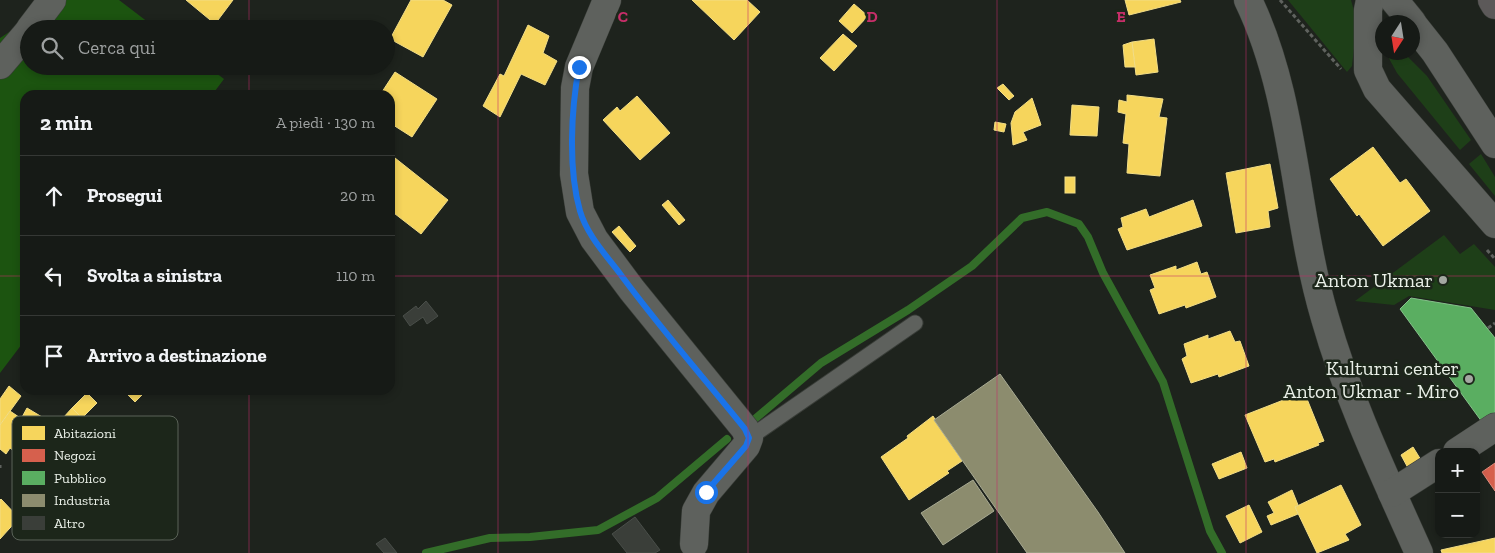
<!DOCTYPE html>
<html lang="it">
<head>
<meta charset="utf-8">
<style>
	:root { --surface:#161a16; --page:#1f231f; --text:#f1f3f6; --muted:#9ea1a1; --line:#353835 }
	body { margin:0; font-family:"Zilla Slab",serif; background:var(--page); color:var(--text) }
	.controls { position:absolute; right:15px; bottom:15px; display:grid; overflow:hidden; border-radius:10px; box-shadow:0 2px 8px #0003 }
	.controls button { width:45px; height:45px; display:grid; place-items:center; padding:0; border:0; border-bottom:1px solid var(--line); background:var(--surface); color:var(--text); font:25px sans-serif }
	.compass { position:absolute; left:1375px; top:15px; width:45px; height:45px; border-radius:50%; background:var(--surface); box-shadow:0 2px 8px #0003; rotate:192deg }
	.stop { position:absolute; width:15px; height:15px; margin:-11px; border:4px solid #1a73e8; border-radius:50%; background:#fff }
	.stop.end { background:#1a73e8; border-color:#fff; box-shadow:0 1px 5px #0008 }
	.list { margin:0; padding:0; list-style:none }
	h2 { display:flex; justify-content:space-between; align-items:center; height:65px; margin:0; padding:0 20px; font-size:21px }
	h2 small { font-size:16px; font-weight:400; color:var(--muted) }
	.list li { display:grid; grid-template-columns:32px 1fr auto; gap:15px; align-items:center; box-sizing:border-box; height:80px; padding:0 20px; border-top:1px solid var(--line) }
	.list b { display:block; font-size:19px; white-space:nowrap }
	.list em { font-size:16px; font-style:normal; color:var(--muted) }
	.icon { flex:none; width:28px; height:28px; fill:none; stroke:currentColor; stroke-width:2; stroke-linecap:round; stroke-linejoin:round }
	.map { position:relative; flex:none; width:1495px; height:553px; overflow:hidden }
	.search { position:absolute; background:var(--surface); box-shadow:0 2px 8px #0003; left:20px; top:20px; width:375px; height:55px; display:flex; align-items:center; gap:12px; box-sizing:border-box; padding:0 18px; border-radius:28px; color:var(--muted); font-size:19px }
	.panel { position:absolute; background:var(--surface); box-shadow:0 2px 8px #0003; left:20px; top:90px; width:375px; height:305px; border-radius:15px }
	.map>svg:first-child { display:block }
	.green { fill:#1e3f18 }
	.forest { fill:#1c5410 }
	.homes { fill:#f6d55c; stroke:#f2dd86 }
	.shops { fill:#d6604d; stroke:#dc8b7c }
	.public { fill:#5aae61; stroke:#85c28a }
	.industry { fill:#8c8c6e; stroke:#a8aa93 }
	.lines { fill:none; stroke-linecap:round; stroke-linejoin:round }
	.stream { stroke:#336d29; stroke-width:8 }
	.building { fill:#3a3e39; stroke:#494e49 }
	.lane-casing { stroke:#393d38; stroke-width:17 }
	.street-casing { stroke:#393d38; stroke-width:29 }
	.secondary-casing { stroke:#393d38; stroke-width:29 }
	.highway-casing { stroke:#393d38; stroke-width:29 }
	.path { stroke:#5f625e; stroke-width:3; stroke-dasharray:4 2.5; stroke-linecap:butt }
	.lane { stroke:#5e615d; stroke-width:15 }
	.street { stroke:#5e615d; stroke-width:28 }
	.secondary { stroke:#5e615d; stroke-width:28 }
	.highway { stroke:#5c5959; stroke-width:28 }
	.route { stroke:#1a73e8; stroke-width:6 }
	.grid { fill:none; stroke:#c62e69; stroke-width:1; stroke-opacity:0.55 }
	.poi-dot { fill:#a3a8a1; stroke:#1c261a; stroke-width:2 }
	.labels { text-anchor:middle; stroke-width:5; stroke-linejoin:round; paint-order:stroke }
	.poi-label { font-size:20px; fill:#eaf0e8; stroke:#1c261a; text-anchor:end }
	.key { fill:#1c261a; stroke:#5a6358; stroke-width:1 }
	.key-label { font-size:14px; fill:#eaf0e8 }
	.grid-label { font-size:16px; text-anchor:middle; font-weight:bold; fill:#c62e69; stroke:#1c261a; stroke-width:5; stroke-linejoin:round; paint-order:stroke }
</style>
</head>
<body>
<div class="map">
<svg width="1495" height="553" viewBox="0 0 1495 553">
	<rect width="100%" height="100%" fill="#1e231d"/>
	<g class="green">
		<path d="M1288,0H1351L1357,22L1352,66L1347,72Z"/>
		<path d="M1386,53H1404L1427,76L1471,140L1460,150L1397,73Z"/>
		<path d="M1481,154L1495,177V196L1469,164Z"/>
		<path d="M1444,235L1460,254L1474,244L1495,267V310L1409,296L1394,305L1355,301Z"/>
	</g>
	<path class="forest" d="M58,0H119L157,29H29V66H207L224,79L212,95H25V340L0,373V38Z"/>
	<g class="homes">
		<path d="M186,0H233L215,24Z"/>
		<path d="M411,0H443L452,5L423,57L390,39Z"/>
		<path d="M692,0H747L760,12L734,40Z"/>
		<path d="M1125,0H1180L1181,2L1129,15Z"/>
		<path d="M854,4L868,16L852,33L839,21Z"/>
		<path d="M528,25L549,36L543,53L557,61L545,85L521,74L500,117L483,106L500,74L504,76Z"/>
		<path d="M843,34L857,46L834,71L820,58Z"/>
		<path d="M1154,39L1158,72L1136,75L1132,42Z"/>
		<path d="M1132,42L1135,67H1125L1123,45Z"/>
		<path d="M395,72L437,99L412,137L390,123V95H380Z"/>
		<path d="M1003,84L1014,96L1009,100L997,88Z"/>
		<path d="M1127,95L1163,99L1159,117L1167,118L1160,176L1127,173L1129,144L1123,143L1126,114L1118,112L1119,100L1127,102Z"/>
		<path d="M637,96L670,133L640,160L603,120L617,107L620,111Z"/>
		<path d="M1032,98L1041,125L1023,132L1027,140L1013,145L1011,123L1015,112Z"/>
		<path d="M1072,105L1099,107L1097,136L1070,135Z"/>
		<path d="M995,122L1006,124L1004,132L994,130Z"/>
		<path d="M1373,147L1400,183L1406,179L1430,211L1383,246L1359,214L1357,216L1330,179Z"/>
		<path d="M395,158L448,200L421,234L390,210V165Z"/>
		<path d="M1270,164L1278,208L1268,211L1270,227L1236,233L1226,173Z"/>
		<rect x="1065" y="177" width="10" height="16"/>
		<path d="M668,200L685,220L679,225L662,205Z"/>
		<path d="M1193,200L1202,226L1127,250L1118,229L1123,227L1121,218L1146,209L1149,217Z"/>
		<path d="M619,226L636,246L630,252L612,232Z"/>
		<path d="M1197,262L1201,274L1207,272L1216,297L1186,308L1185,305L1159,314L1150,290L1155,288L1150,275L1176,266V270Z"/>
		<path d="M1230,331L1235,342L1240,341L1249,366L1219,377L1218,374L1191,383L1182,359L1187,356L1184,344L1208,335V339Z"/>
		<path d="M9,386L21,396L0,425V399Z"/>
		<path d="M123,390H147L135,402Z"/>
		<path d="M87,393L97,403L82,418L72,408Z"/>
		<path d="M1299,394L1300,396L1305,394L1324,441L1318,443L1319,445L1275,462L1274,459L1265,462L1245,415Z"/>
		<path d="M27,408L47,420L40,431L21,419Z"/>
		<path d="M72,408L79,415L62,435L54,428Z"/>
		<path d="M10,411L47,436L28,462L10,448L6,454L0,449V425Z"/>
		<path d="M933,416L962,461L947,471L949,473L909,500L881,457L908,438L907,436Z"/>
		<path d="M1413,447L1421,460L1408,468L1401,455Z"/>
		<path d="M1241,452L1247,468L1219,479L1212,464Z"/>
		<path d="M1341,485L1361,525L1345,534L1349,540L1317,553L1295,507Z"/>
		<path d="M1292,490L1298,505L1295,507L1298,514L1271,525L1267,516L1274,513L1268,502Z"/>
		<path d="M1,499L19,518L0,539V500Z"/>
		<path d="M1249,505L1262,532L1240,543L1226,516Z"/>
		<path d="M1495,538V553H1442L1441,550Z"/>
	</g>
	<path class="shops" d="M1495,463V491L1482,472Z"/>
	<path class="public" d="M1411,298L1471,308L1495,338V412L1482,422L1400,309Z"/>
	<g class="industry">
		<path d="M1000,374L1098,512L1125,553H1027L934,420Z"/>
		<path d="M973,480L994,511L943,545L921,513Z"/>
	</g>
	<g class="lines">
		<g class="stream">
			<path d="M756,418L821,363L908,310L972,266L1022,218L1047,212L1079,224L1088,237L1103,273L1163,382L1210,531L1222,553"/>
			<path d="M426,553L490,538L530,537L598,530L657,498L727,439"/>
		</g>
	</g>
	<g class="building">
		<path d="M426,301L438,316L427,324L423,317L410,326L403,316L416,306L418,309Z"/>
		<path d="M635,517L660,550L655,553H627L612,534Z"/>
		<path d="M385,538L397,553H384L376,544Z"/>
	</g>
	<g class="lines">
		<defs>
			<path id="lane" d="M749,438L915,323"/>
			<g id="street">
				<path d="M607,0L579,67L575,88L574,174L580,212L594,239L632,290L745,429L749,438L746,446L706,493L696,511L694,544"/>
				<path d="M1248,0C1296,99 1294,214 1325,318C1348,399 1385,477 1419,553"/>
				<path d="M1370,0L1368,10V70L1377,89L1495,224"/>
				<path d="M30,29L52,0"/>
				<path d="M0,65L29,31"/>
				<path d="M1457,452L1495,427"/>
				<path d="M1392,493L1439,463"/>
			</g>
			<g id="secondary">
				<path d="M1394,0L1412,22"/>
				<path d="M1412,23L1435,52L1495,144"/>
			</g>
			<path id="highway" d="M1492,0L1495,5"/>
		</defs>
		<use href="#lane" class="lane-casing"/>
		<use href="#street" class="street-casing"/>
		<use href="#secondary" class="secondary-casing"/>
		<use href="#highway" class="highway-casing"/>
		<g class="path">
			<path d="M1280,0L1341,69"/>
			<path d="M1487,250L1495,259"/>
			<path d="M1488,328L1495,323"/>
			<path d="M0,465V468"/>
		</g>
		<use href="#lane" class="lane"/>
		<use href="#street" class="street"/>
		<use href="#secondary" class="secondary"/>
		<use href="#highway" class="highway"/>
	</g>
	<g class="lines">
		<path class="route" d="M579,67C571,110 568,169 580,211C587,235 606,255 621,275C660,328 704,378 745,429L749,438L746,446L706,492"/>
	</g>
	<path class="grid" d="M249,0V29M498,0V553M748,0V553M997,0V553M1246,0V553M249,66V95M0,276H25M390,276H1495M249,390V553"/>
	<g class="poi-dot">
		<circle cx="1443" cy="280" r="5"/>
		<circle cx="1469" cy="379" r="5"/>
	</g>
	<g class="labels">
		<g class="poi-label">
			<text x="1433" y="287">Anton Ukmar</text>
			<text x="1459" y="375">Kulturni center<tspan x="1459" dy="23">Anton Ukmar - Miro</tspan></text>
		</g>
	</g>
	<rect x="12" y="416" width="166" height="124" rx="8" class="key"/>
	<rect x="22" y="426" width="23" height="14" fill="#f6d55c"/>
	<rect x="22" y="449" width="23" height="13" fill="#d6604d"/>
	<rect x="22" y="471" width="23" height="14" fill="#5aae61"/>
	<rect x="22" y="494" width="23" height="13" fill="#8c8c6e"/>
	<rect x="22" y="516" width="23" height="14" fill="#3a3e39"/>
	<g class="key-label">
		<text x="54" y="438">Abitazioni</text>
		<text x="54" y="460">Negozi</text>
		<text x="54" y="483">Pubblico</text>
		<text x="54" y="505">Industria</text>
		<text x="54" y="528">Altro</text>
	</g>
	<g class="grid-label">
		<text x="623" y="22">C</text>
		<text x="872" y="22">D</text>
		<text x="1121" y="22">E</text>
	</g>
</svg>
<div class="controls">
<button>+</button>
<button>−</button>
</div>
<svg class="compass" viewBox="-18 -18 36 36"><path d="M0-13l5 13h-10z" fill="#e53935"/><path d="M0 13l5-13h-10z" fill="#9ea1a1"/></svg>
<div class="stop" style="left:706px;top:492px"></div>
<div class="stop end" style="left:579px;top:67px"></div>
<div class="search"><svg class="icon" aria-label="search" viewBox="0 0 24 24"><circle cx="10" cy="10" r="6"/><path d="M15 15l6 6"/></svg>Cerca qui</div>
<section class="panel">
<h2>2 min<small>A piedi · 130 m</small></h2>
<ul class="list">
<li><svg class="icon" aria-label="ahead" viewBox="0 0 24 24"><path d="M12 20V5M6 11l6-6 6 6"/></svg><div><b>Prosegui</b></div><em>20 m</em></li>
<li><svg class="icon" aria-label="left" viewBox="0 0 24 24"><path d="M17 20v-9H6M10 6l-5 5 5 5"/></svg><div><b>Svolta a sinistra</b></div><em>110 m</em></li>
<li><svg class="icon" aria-label="arrive" viewBox="0 0 24 24"><path d="M6 21V4h12l-3 4 3 4H6"/></svg><div><b>Arrivo a destinazione</b></div></li>
</ul>
</section>
</div>
</body>
</html>
